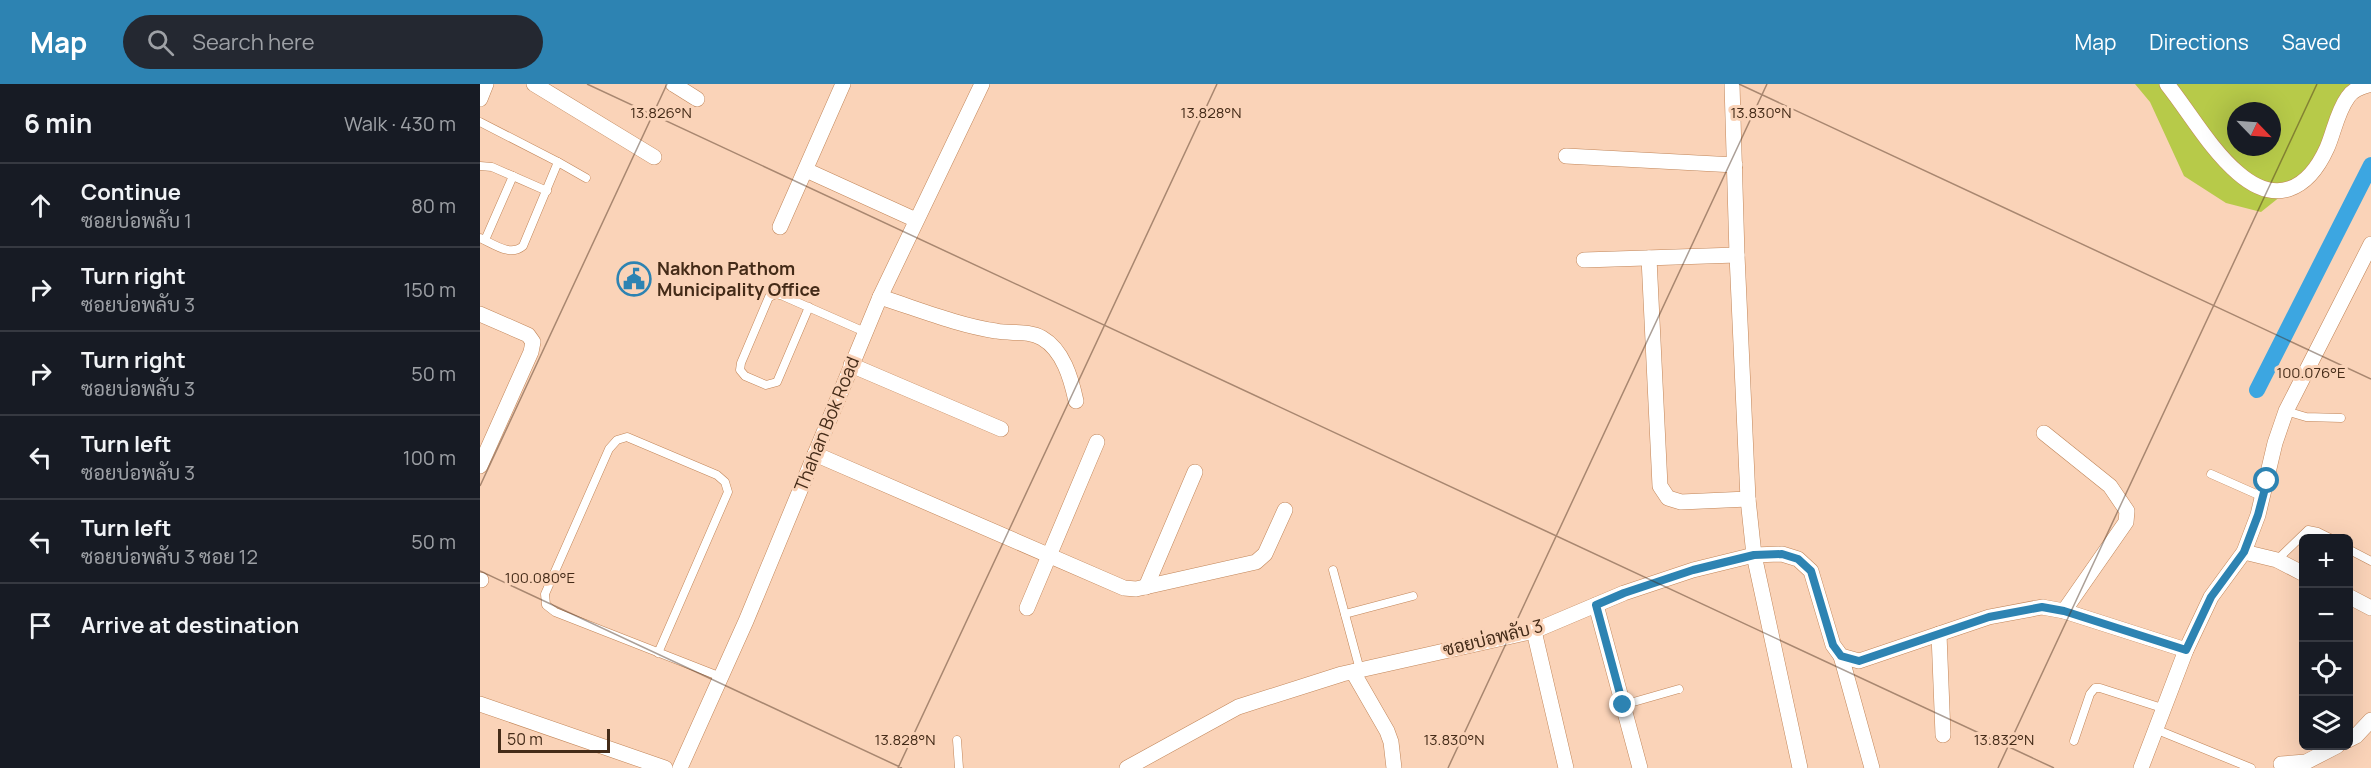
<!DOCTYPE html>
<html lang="en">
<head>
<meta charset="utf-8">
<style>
	:root { --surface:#171b24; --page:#242831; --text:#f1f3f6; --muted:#9ea1a6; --line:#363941; --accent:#2d83b2 }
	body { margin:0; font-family:Manrope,Sarabun,sans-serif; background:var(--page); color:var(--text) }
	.controls { position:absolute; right:18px; bottom:18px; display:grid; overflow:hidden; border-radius:9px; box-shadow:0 6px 24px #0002 }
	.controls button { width:54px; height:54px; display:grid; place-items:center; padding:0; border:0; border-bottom:2px solid var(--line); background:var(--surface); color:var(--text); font:30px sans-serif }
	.compass { position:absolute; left:1747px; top:18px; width:54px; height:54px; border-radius:50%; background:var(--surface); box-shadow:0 6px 24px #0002; rotate:115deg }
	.scale { position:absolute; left:18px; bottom:15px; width:112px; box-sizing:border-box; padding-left:6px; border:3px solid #442b18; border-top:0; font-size:16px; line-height:21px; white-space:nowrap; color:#442b18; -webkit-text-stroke:4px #fad3b8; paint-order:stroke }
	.stop { position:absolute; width:18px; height:18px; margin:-14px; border:4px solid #2d83b2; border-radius:50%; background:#fff }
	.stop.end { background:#2d83b2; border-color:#fff; box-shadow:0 2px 6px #0008 }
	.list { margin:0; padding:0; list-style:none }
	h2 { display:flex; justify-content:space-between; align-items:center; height:78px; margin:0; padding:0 24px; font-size:26px }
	h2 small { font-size:20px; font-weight:400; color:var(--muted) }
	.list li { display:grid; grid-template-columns:39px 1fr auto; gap:18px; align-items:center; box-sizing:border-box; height:84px; padding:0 24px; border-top:2px solid var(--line) }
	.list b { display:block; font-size:22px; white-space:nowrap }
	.list p { margin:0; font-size:20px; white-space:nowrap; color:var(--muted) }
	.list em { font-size:20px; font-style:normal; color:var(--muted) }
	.icon { flex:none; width:33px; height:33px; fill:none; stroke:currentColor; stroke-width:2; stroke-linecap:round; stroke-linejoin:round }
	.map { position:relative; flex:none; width:1891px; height:684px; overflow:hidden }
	header { display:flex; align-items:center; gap:36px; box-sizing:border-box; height:84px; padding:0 30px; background:var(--accent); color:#fff }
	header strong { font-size:28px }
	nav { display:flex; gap:33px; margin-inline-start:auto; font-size:21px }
	.search { width:420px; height:54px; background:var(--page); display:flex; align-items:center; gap:15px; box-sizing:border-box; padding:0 21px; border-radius:33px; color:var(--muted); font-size:22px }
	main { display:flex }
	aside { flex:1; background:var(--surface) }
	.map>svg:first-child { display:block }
	.green { fill:#b7ca49; fill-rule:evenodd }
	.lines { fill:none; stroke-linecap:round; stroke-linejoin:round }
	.canal { stroke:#3ca6e1; stroke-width:16 }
	.lane-casing { stroke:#c18558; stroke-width:9 }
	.street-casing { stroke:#c18558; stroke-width:16 }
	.lane { stroke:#fff; stroke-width:8 }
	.street { stroke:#fff; stroke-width:15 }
	.route { stroke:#2d83b2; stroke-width:8 }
	.ticks { fill:none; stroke:#442b18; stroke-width:1.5; stroke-opacity:0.45 }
	.labels { text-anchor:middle; stroke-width:6; stroke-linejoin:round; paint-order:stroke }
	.poi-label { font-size:18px; font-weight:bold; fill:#442b18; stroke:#fad3b8; text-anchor:start }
	.street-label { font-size:18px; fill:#442b18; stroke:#fad3b8 }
	.ticks-label { font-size:15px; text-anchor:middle; fill:#442b18; stroke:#fad3b8; stroke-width:6; stroke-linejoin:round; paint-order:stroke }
</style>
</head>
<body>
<header>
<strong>Map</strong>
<div class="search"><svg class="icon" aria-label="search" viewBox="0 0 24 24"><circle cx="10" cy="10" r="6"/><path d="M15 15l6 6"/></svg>Search here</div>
<nav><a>Map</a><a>Directions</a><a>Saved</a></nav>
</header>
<main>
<aside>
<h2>6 min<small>Walk · 430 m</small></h2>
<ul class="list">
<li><svg class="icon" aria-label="ahead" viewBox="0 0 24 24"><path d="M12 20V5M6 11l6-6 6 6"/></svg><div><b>Continue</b><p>ซอยบ่อพลับ 1</p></div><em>80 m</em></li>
<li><svg class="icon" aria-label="right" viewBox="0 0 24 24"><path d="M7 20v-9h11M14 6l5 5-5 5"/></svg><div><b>Turn right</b><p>ซอยบ่อพลับ 3</p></div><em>150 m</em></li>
<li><svg class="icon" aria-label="right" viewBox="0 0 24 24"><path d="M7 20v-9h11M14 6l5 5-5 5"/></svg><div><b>Turn right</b><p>ซอยบ่อพลับ 3</p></div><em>50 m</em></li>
<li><svg class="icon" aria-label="left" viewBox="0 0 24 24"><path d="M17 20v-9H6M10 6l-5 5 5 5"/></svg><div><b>Turn left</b><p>ซอยบ่อพลับ 3</p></div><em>100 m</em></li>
<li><svg class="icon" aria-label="left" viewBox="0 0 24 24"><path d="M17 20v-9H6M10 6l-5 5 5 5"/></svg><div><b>Turn left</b><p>ซอยบ่อพลับ 3 ซอย 12</p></div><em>50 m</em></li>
<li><svg class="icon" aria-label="arrive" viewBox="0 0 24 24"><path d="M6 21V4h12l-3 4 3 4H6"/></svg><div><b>Arrive at destination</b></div></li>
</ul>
</aside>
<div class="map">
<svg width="1891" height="684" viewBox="0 0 1891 684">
	<rect width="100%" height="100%" fill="#fad3b8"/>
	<path class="green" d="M1655,0H1882L1846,65L1806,108L1781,128L1746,119L1704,92L1670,18ZM1756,27H1792V63H1756Z"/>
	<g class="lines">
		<path class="canal" d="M1777,306L1891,81"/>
		<defs>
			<g id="lane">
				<path d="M0,38L78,78L43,162C30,173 14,160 0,154"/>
				<path d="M78,78L106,94"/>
				<path d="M0,82L12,83L67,107"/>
				<path d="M5,156L33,92"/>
				<path d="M329,223L297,298L286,301L265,292L260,286L261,279L289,213L296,210L303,212L385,248"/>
				<path d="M1806,327L1826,333L1861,334"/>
				<path d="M1731,390L1783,413"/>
				<path d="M1868,465L1891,477"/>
				<path d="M1797,476L1828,446L1838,448L1850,454"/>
				<path d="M853,486L880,586"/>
				<path d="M865,530L933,512"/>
				<path d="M178,569L248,408L245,398L237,391L147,353L137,356L129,365L65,510L66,521L75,528L241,593"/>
				<path d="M1143,621L1199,605"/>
				<path d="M1675,645L1771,684"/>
				<path d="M477,656L479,684"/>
				<path d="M1594,657L1610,610L1615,604H1620L1682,624"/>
			</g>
			<g id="street">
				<path d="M54,0L174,73"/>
				<path d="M193,0L217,15"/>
				<path d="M1252,0L1257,171L1268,415L1274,471L1320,684"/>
				<path d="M1687,0C1710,29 1730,65 1758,89C1796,122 1828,106 1847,64C1854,48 1857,28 1868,13C1873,5 1882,3 1891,0"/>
				<path d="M0,15L6,0"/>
				<path d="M1086,72L1255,81"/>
				<path d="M326,86L436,136"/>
				<path d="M300,143L363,0"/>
				<path d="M1169,174L1180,402L1188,414L1201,418L1268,415"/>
				<path d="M1104,176L1257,171"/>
				<path d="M400,213C438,225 477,241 516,247C531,250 548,246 562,254C583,266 591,294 596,317"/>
				<path d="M0,230L48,251L53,258L51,268L0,382"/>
				<path d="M371,281L521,345"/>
				<path d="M1564,349L1630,402L1647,427L1646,438L1584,527"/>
				<path d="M335,370L644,504L656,505L776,478L785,470L805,426"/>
				<path d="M1764,468L1797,476L1824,490"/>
				<path d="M0,496H1"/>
				<path d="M666,503L715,388"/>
				<path d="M1868,512L1891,524"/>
				<path d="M1116,521L1160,684"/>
				<path d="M547,524L617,358"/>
				<path d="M1054,547L1086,684"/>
				<path d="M1459,550L1463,651"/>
				<path d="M1361,572L1392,684"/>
				<path d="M873,588L907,647L911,658L914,684"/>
				<path d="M0,620L185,684"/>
				<path d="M1868,656L1876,652L1891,636"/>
				<path d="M1801,680L1826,678L1857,662"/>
				<path d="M200,684L266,537L400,213L502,0"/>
				<path d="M647,684L758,623L862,590L1054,547L1144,509L1213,486L1274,471L1302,470L1318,475L1331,487L1353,561L1361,572L1379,577L1509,533L1562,523L1584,527L1706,566"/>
				<path d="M1661,684L1706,566L1731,513L1764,468L1778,431L1795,359L1806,327L1891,160"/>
			</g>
		</defs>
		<use href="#lane" class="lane-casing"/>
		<use href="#street" class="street-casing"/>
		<use href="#lane" class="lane"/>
		<use href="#street" class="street"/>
	</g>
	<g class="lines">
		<path class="route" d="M1143,621L1116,521L1144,509L1213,486L1274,471L1302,470L1318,475L1331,487L1353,561L1361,572L1379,577L1509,533L1562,523L1584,527L1706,566L1731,513L1764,468L1778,431L1787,397"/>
	</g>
	<path class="ticks" d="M107,0L1574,684M1259,0L1891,295M0,402L187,0M0,487L422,684M418,684L737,0M968,684L1287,0M1518,684L1837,0"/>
	<defs>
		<symbol id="civic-ring" viewBox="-11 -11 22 22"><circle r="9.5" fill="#fad3b8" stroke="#2d83b2" stroke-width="1.5"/><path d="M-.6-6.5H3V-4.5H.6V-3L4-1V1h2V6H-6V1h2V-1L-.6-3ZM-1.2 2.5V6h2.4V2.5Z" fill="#2d83b2"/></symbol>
	</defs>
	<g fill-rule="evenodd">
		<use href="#civic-ring" x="135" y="176" width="38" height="38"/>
	</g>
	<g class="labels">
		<g class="poi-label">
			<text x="177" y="191">Nakhon Pathom<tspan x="177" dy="21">Municipality Office</tspan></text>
		</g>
		<g class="street-label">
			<text transform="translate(347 340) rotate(-68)" y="6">Thahan Bok Road</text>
			<text transform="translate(1013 554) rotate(-14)" y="6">ซอยบ่อพลับ 3</text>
		</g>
	</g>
	<g class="ticks-label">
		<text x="181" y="34">13.826°N</text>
		<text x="731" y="34">13.828°N</text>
		<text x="1281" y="34">13.830°N</text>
		<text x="1831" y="294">100.076°E</text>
		<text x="60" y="499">100.080°E</text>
		<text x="425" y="661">13.828°N</text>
		<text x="974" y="661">13.830°N</text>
		<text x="1524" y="661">13.832°N</text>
	</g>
</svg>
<div class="controls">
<button>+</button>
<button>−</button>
<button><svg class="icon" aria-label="locate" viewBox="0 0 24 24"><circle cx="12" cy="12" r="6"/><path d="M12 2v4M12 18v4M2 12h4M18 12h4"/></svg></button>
<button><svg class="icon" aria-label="layers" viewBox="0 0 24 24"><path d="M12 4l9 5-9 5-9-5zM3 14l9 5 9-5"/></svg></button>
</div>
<svg class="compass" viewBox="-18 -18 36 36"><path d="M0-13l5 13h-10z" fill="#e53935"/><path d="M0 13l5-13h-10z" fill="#9ea1a6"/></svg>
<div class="scale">50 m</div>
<div class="stop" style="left:1787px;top:397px"></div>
<div class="stop end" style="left:1143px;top:621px"></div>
</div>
</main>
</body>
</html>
